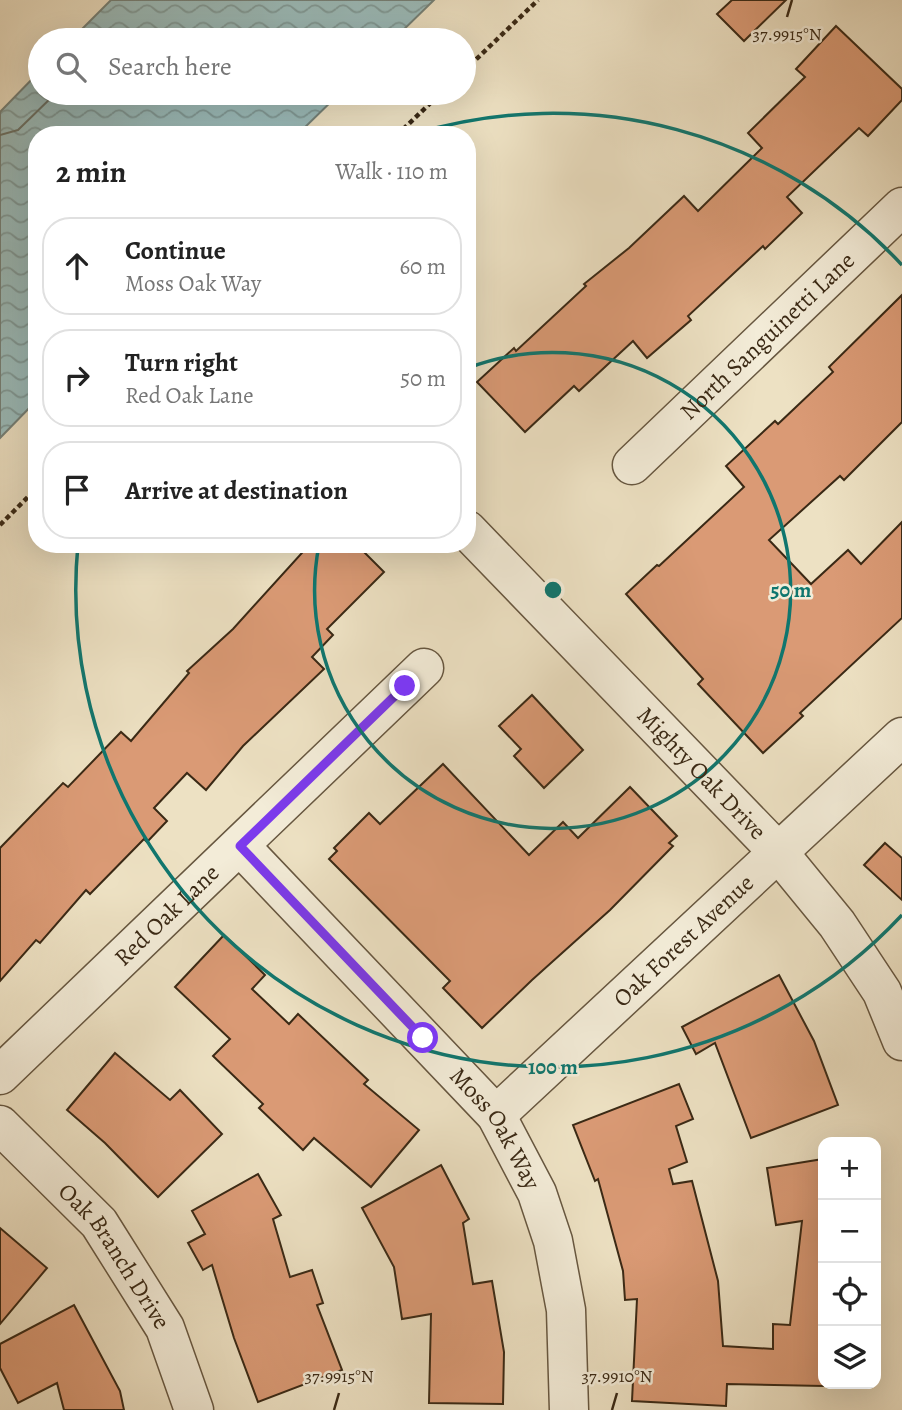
<!DOCTYPE html>
<html lang="en">
<head>
<meta charset="utf-8">
<style>
	:root { --surface:#fff; --page:#f2f2f2; --text:#222; --muted:#767676; --line:#e0e0e0 }
	body { margin:0; font-family:Alegreya,serif; background:var(--page); color:var(--text) }
	.controls { position:absolute; right:21px; bottom:21px; display:grid; overflow:hidden; border-radius:14px; box-shadow:0 7px 28px #0002 }
	.controls button { width:63px; height:63px; display:grid; place-items:center; padding:0; border:0; border-bottom:2px solid var(--line); background:var(--surface); color:var(--text); font:35px sans-serif }
	.stop { position:absolute; width:21px; height:21px; margin:-16px; border:5px solid #7c3aed; border-radius:50%; background:#fff }
	.stop.end { background:#7c3aed; border-color:#fff; box-shadow:0 2px 7px #0008 }
	.list { margin:0; padding:0; list-style:none }
	h2 { display:flex; justify-content:space-between; align-items:center; height:91px; margin:0; padding:0 28px; font-size:30px }
	h2 small { font-size:23px; font-weight:400; color:var(--muted) }
	.list li { display:grid; grid-template-columns:46px 1fr auto; gap:21px; align-items:center; box-sizing:border-box; height:98px; margin:0 14px 14px; padding:0 14px; border:2px solid var(--line); border-radius:28px }
	.list b { display:block; font-size:26px; white-space:nowrap }
	.list p { margin:0; font-size:23px; white-space:nowrap; color:var(--muted) }
	.list em { font-size:23px; font-style:normal; color:var(--muted) }
	.icon { flex:none; width:38px; height:38px; fill:none; stroke:currentColor; stroke-width:2; stroke-linecap:round; stroke-linejoin:round }
	.map { position:relative; flex:none; width:902px; height:1410px; overflow:hidden }
	.search { position:absolute; background:var(--surface); box-shadow:0 7px 28px #0002; left:28px; top:28px; width:448px; height:77px; display:flex; align-items:center; gap:18px; box-sizing:border-box; padding:0 24px; border-radius:38px; color:var(--muted); font-size:26px }
	.panel { position:absolute; background:var(--surface); box-shadow:0 7px 28px #0002; left:28px; top:126px; width:448px; height:427px; border-radius:28px }
	.map>svg:first-child { display:block }
	.water { fill:url(#water-waves); stroke:#748179; stroke-width:2 }
	.lines { fill:none; stroke-linecap:round; stroke-linejoin:round }
	.shore { stroke:#6a7268; stroke-width:2 }
	.building { fill:#da9a75; stroke:#3a2915; stroke-width:2 }
	.minor-casing { stroke:#675740; stroke-width:41 }
	.path { stroke:#3a2915; stroke-width:4.5; stroke-dasharray:5 3.5; stroke-linecap:butt }
	.minor { stroke:#f3ecd8; stroke-width:38 }
	.route { stroke:#7c3aed; stroke-width:9 }
	.ticks { fill:none; stroke:#3a2915; stroke-width:2.5 }
	.ring { fill:none; stroke:#0f766e; stroke-width:3.5 }
	.labels { text-anchor:middle; stroke-width:5; stroke-linejoin:round; paint-order:stroke }
	.street-label { font-size:24px; fill:#3a2915; stroke:#f3ecd8 }
	.ticks-label { font-size:18px; text-anchor:middle; fill:#3a2915; stroke:#f3ecd8; stroke-width:5; stroke-linejoin:round; paint-order:stroke }
	.centre { fill:#0f766e; stroke:#f3ecd8; stroke-width:3.5 }
	.ring-label { font-size:21px; text-anchor:middle; font-weight:bold; fill:#0f766e; stroke:#f3ecd8; stroke-width:5; stroke-linejoin:round; paint-order:stroke }
</style>
</head>
<body>
<div class="map">
<svg width="902" height="1410" viewBox="0 0 902 1410">
	<defs>
		<pattern id="water-waves" width="16" height="10" patternUnits="userSpaceOnUse" patternTransform="scale(1.75)"><rect width="16" height="10" fill="#9bbcbb"/><path d="M0 5q4-4 8 0t8 0" fill="none" stroke="#7f9997"/></pattern>
	</defs>
	<rect width="100%" height="100%" fill="#ede1c3"/>
	<filter id="stains"><feTurbulence type="fractalNoise" baseFrequency=".00286" numOctaves="4"/><feColorMatrix values="0 0 0 0 .2 0 0 0 0 .09 0 0 0 0 .02 0 0 0 .5 -.17"/></filter>
	<radialGradient id="worn" r=".72"><stop offset=".6" stop-color="#630" stop-opacity="0"/><stop offset="1" stop-color="#630" stop-opacity=".3"/></radialGradient>
	<g class="water">
		<path d="M111,0H434L393,40H71Z"/>
		<path d="M40,71V93H340L297,135H37V400L0,438V112Z"/>
	</g>
	<g class="lines">
		<path class="shore" d="M0,135L18,130L56,93"/>
	</g>
	<g class="building">
		<path d="M732,0H786L744,41L717,14Z"/>
		<path d="M836,26L902,89V100L868,136L859,128L787,197L802,213L765,249L763,246L688,316L691,320L647,358L633,341L579,391L574,386L525,432L477,382L514,348L516,351L586,286L584,284L629,248L684,196L698,211L762,148L748,133L805,77L796,69Z"/>
		<path d="M902,295V422L844,480L840,476L769,540L811,584L848,550L861,564L902,522V618L800,713L803,716L763,753L698,684L703,679L626,594L657,565L659,566L744,487L726,466L775,421L778,424L833,372L829,367Z"/>
		<path d="M310,544H356L384,572L327,629L333,635L312,657L324,669L243,746L206,790L187,773L154,808L167,821L147,842L144,839L90,894L86,890L40,943L36,940L0,981V848L63,783L68,787L121,732L131,741L189,673L187,671L233,629Z"/>
		<path d="M532,695L583,750L544,788L514,756L521,749L499,726Z"/>
		<path d="M443,764L529,855L563,822L578,838L630,787L677,836L669,843L673,846L610,910L532,980L482,1028L443,988L450,981L329,859L337,851L334,848L369,813L380,824Z"/>
		<path d="M885,843L902,858V900L864,865Z"/>
		<path d="M224,935L265,975L252,989L289,1024L298,1014L368,1080L364,1084L419,1130L371,1187L314,1138L303,1150L259,1108L263,1104L213,1056L230,1039L175,987Z"/>
		<path d="M779,975L814,1041L838,1105L751,1138L715,1043L696,1054L682,1027Z"/>
		<path d="M115,1053L170,1100L180,1090L222,1134L158,1197L105,1143L67,1110Z"/>
		<path d="M679,1084L693,1119L676,1126L687,1162L669,1169L673,1184L692,1181L718,1281L723,1346L773,1349V1324L790,1325L802,1221L776,1225L767,1168L823,1159V1386L727,1384L726,1406L632,1401L637,1299L625,1300L623,1271L598,1179L595,1181L573,1125Z"/>
		<path d="M441,1165L469,1219L463,1223L473,1284L492,1281L504,1352L503,1404L429,1403L431,1314L402,1319L394,1267L362,1208Z"/>
		<path d="M258,1174L281,1215L273,1219L290,1277L312,1270L323,1303L317,1305L342,1370L258,1402L234,1338L212,1265L203,1270L188,1243L205,1234L192,1211Z"/>
		<path d="M0,1228L47,1268L0,1324Z"/>
		<path d="M74,1305L120,1391L124,1410H64L57,1383L18,1403L0,1368V1344Z"/>
	</g>
	<g class="lines">
		<defs>
			<g id="minor">
				<path id="s1" d="M632,465L902,207"/>
				<path id="s2" d="M467,530L778,852L837,924L882,992L902,1041"/>
				<path id="s3" d="M240,846L496,1115L537,1193L553,1241L566,1310L569,1410"/>
				<path id="s4" d="M0,1075L424,668"/>
				<path id="s5" d="M496,1115L902,737"/>
				<path id="s6" d="M0,1125L99,1223L165,1328L194,1410"/>
			</g>
		</defs>
		<use href="#minor" class="minor-casing"/>
		<g class="path">
			<path d="M464,71L538,0"/>
			<path d="M397,135L441,93"/>
			<path d="M0,525L37,488"/>
		</g>
		<use href="#minor" class="minor"/>
	</g>
	<g class="lines">
		<path class="route" d="M405,686L240,846L423,1038"/>
	</g>
	<path class="ticks" d="M787,17L792,0M334,1410L339,1393M612,1410L617,1393"/>
	<g class="ring">
		<path d="M468 368A238 238 0 1 1 319 545"/>
		<path d="M902 915A477 477 0 0 1 78 544M414 134A477 477 0 0 1 902 265"/>
	</g>
	<g class="labels">
		<g class="street-label">
			<text dy="8" stroke="none"><textPath href="#s1" startOffset="187">North Sanguinetti Lane</textPath></text>
			<text dy="8" stroke="none"><textPath href="#s2" startOffset="338">Mighty Oak Drive</textPath></text>
			<text dy="8" stroke="none"><textPath href="#s4" startOffset="231">Red Oak Lane</textPath></text>
			<text dy="8" stroke="none"><textPath href="#s5" startOffset="256">Oak Forest Avenue</textPath></text>
			<text dy="8" stroke="none"><textPath href="#s3" startOffset="382">Moss Oak Way</textPath></text>
			<text dy="8" stroke="none"><textPath href="#s6" startOffset="175">Oak Branch Drive</textPath></text>
		</g>
	</g>
	<g class="ticks-label">
		<text x="787" y="40">37.9915°N</text>
		<text x="339" y="1382">37.9915°N</text>
		<text x="617" y="1382">37.9910°N</text>
	</g>
	<circle cx="553" cy="590" r="10" class="centre"/>
	<g class="ring-label">
		<text x="791" y="597">50 m</text>
		<text x="553" y="1074">100 m</text>
	</g>
	<rect width="100%" height="100%" filter="url(#stains)"/>
	<rect width="100%" height="100%" fill="url(#worn)"/>
</svg>
<div class="controls">
<button>+</button>
<button>−</button>
<button><svg class="icon" aria-label="locate" viewBox="0 0 24 24"><circle cx="12" cy="12" r="6"/><path d="M12 2v4M12 18v4M2 12h4M18 12h4"/></svg></button>
<button><svg class="icon" aria-label="layers" viewBox="0 0 24 24"><path d="M12 4l9 5-9 5-9-5zM3 14l9 5 9-5"/></svg></button>
</div>
<div class="stop" style="left:423px;top:1038px"></div>
<div class="stop end" style="left:405px;top:686px"></div>
<div class="search"><svg class="icon" aria-label="search" viewBox="0 0 24 24"><circle cx="10" cy="10" r="6"/><path d="M15 15l6 6"/></svg>Search here</div>
<section class="panel">
<h2>2 min<small>Walk · 110 m</small></h2>
<ul class="list">
<li><svg class="icon" aria-label="ahead" viewBox="0 0 24 24"><path d="M12 20V5M6 11l6-6 6 6"/></svg><div><b>Continue</b><p>Moss Oak Way</p></div><em>60 m</em></li>
<li><svg class="icon" aria-label="right" viewBox="0 0 24 24"><path d="M7 20v-9h11M14 6l5 5-5 5"/></svg><div><b>Turn right</b><p>Red Oak Lane</p></div><em>50 m</em></li>
<li><svg class="icon" aria-label="arrive" viewBox="0 0 24 24"><path d="M6 21V4h12l-3 4 3 4H6"/></svg><div><b>Arrive at destination</b></div></li>
</ul>
</section>
</div>
</body>
</html>
